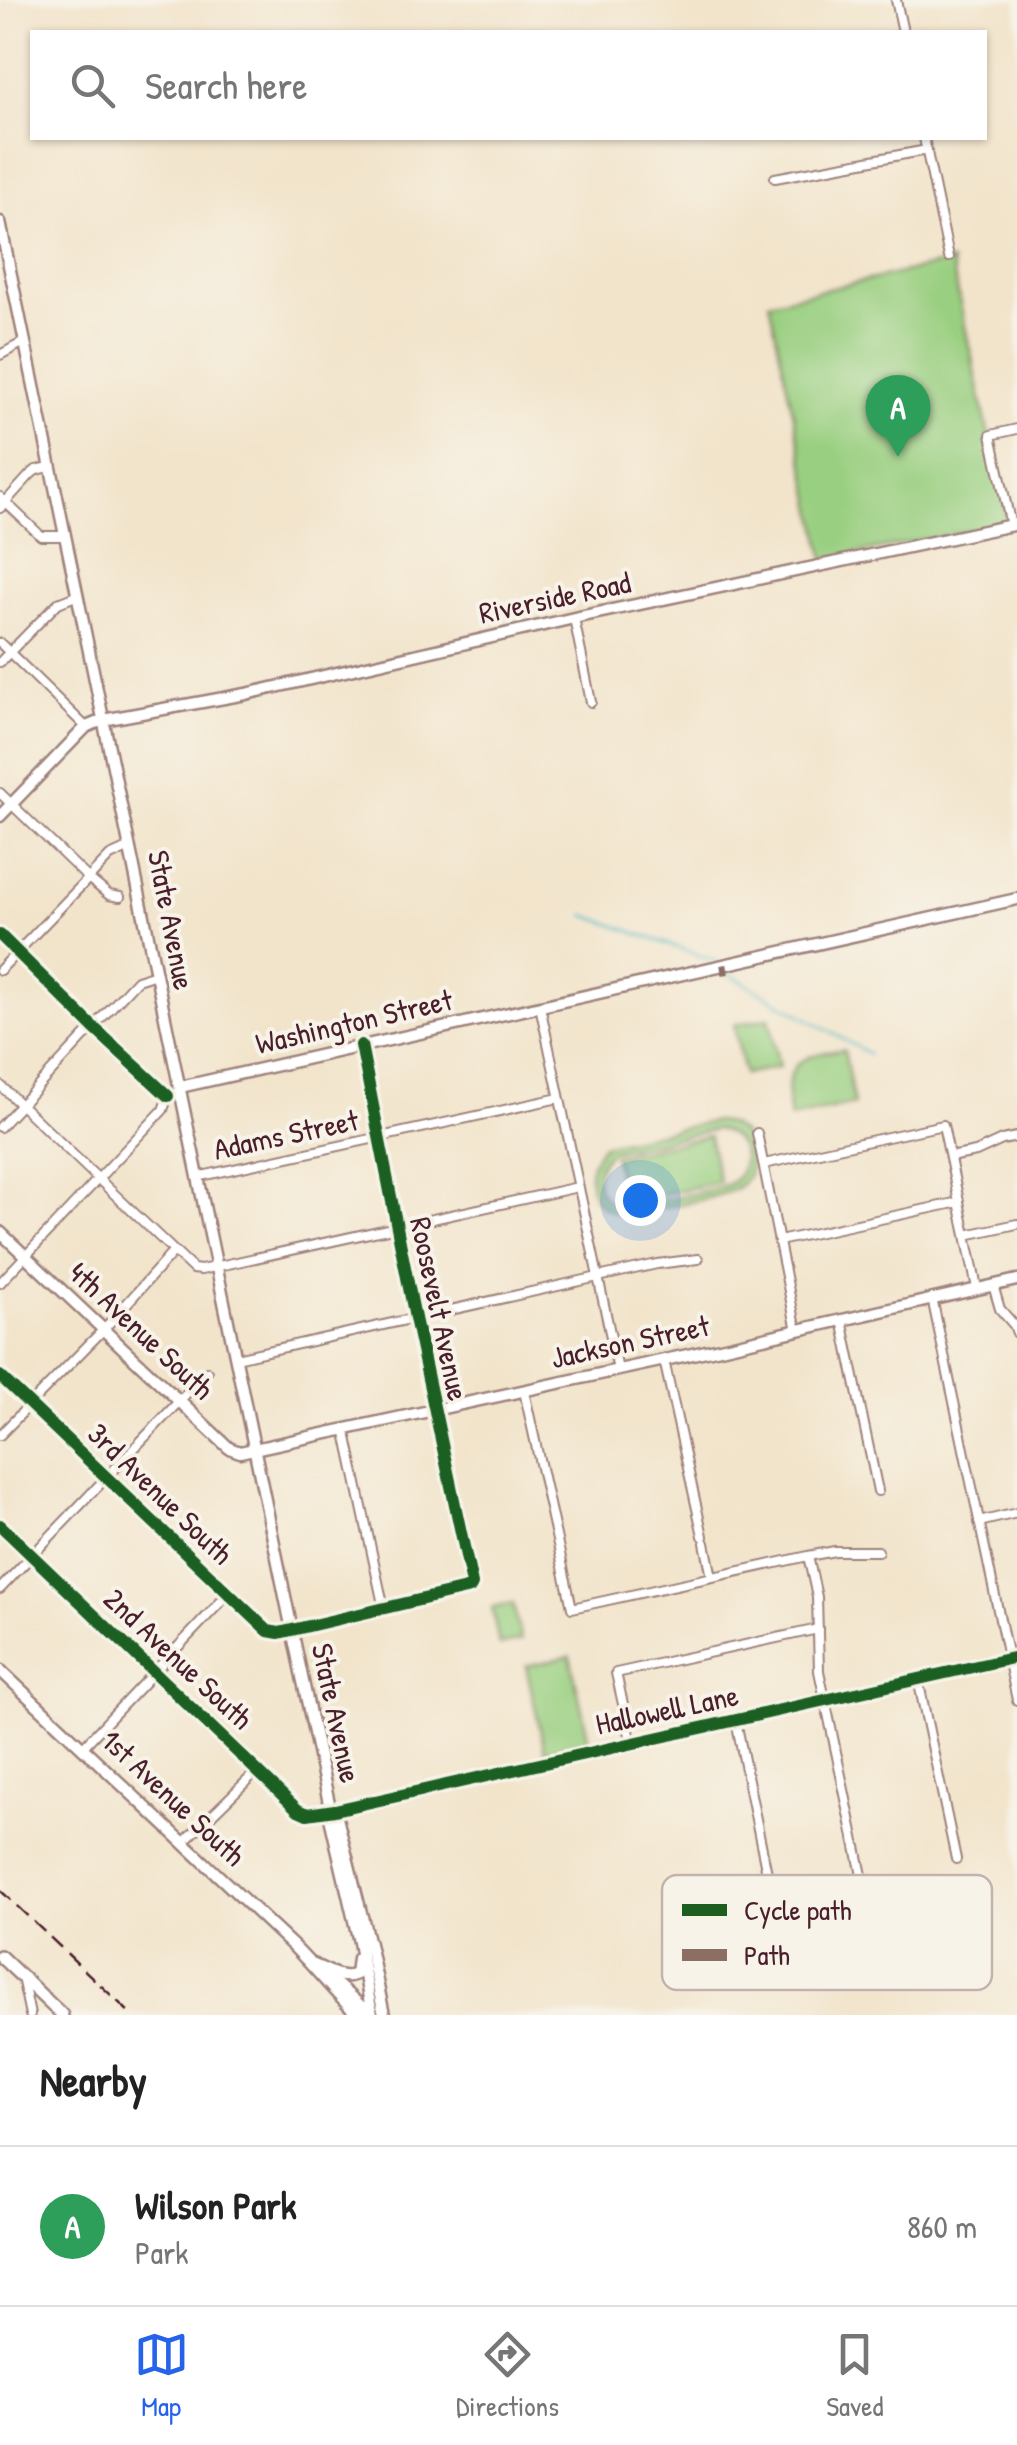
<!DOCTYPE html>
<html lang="en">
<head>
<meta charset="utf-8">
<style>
	:root { --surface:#fff; --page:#f2f2f2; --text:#222; --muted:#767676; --line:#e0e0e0; --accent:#2563eb }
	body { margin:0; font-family:"Patrick Hand",sans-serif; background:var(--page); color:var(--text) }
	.you { position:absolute; left:640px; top:1200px; width:35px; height:35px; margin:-25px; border:8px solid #fff; border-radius:50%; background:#1a73e8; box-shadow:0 0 0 15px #1a73e833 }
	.badge { display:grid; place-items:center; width:65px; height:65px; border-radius:50%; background:var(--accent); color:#fff; font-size:32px; font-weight:700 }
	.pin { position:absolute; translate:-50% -82px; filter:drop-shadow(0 2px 5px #0008) }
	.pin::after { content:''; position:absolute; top:52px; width:35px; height:30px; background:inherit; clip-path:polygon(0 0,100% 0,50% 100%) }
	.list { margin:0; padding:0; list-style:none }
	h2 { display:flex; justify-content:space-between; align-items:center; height:130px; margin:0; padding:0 40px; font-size:42px }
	h2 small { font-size:32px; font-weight:400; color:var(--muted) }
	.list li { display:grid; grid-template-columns:65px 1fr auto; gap:30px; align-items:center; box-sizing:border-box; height:160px; padding:0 40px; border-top:2px solid var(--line) }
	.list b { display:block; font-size:38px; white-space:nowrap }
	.list p { margin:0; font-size:32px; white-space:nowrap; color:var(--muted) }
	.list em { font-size:32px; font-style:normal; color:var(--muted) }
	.icon { flex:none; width:55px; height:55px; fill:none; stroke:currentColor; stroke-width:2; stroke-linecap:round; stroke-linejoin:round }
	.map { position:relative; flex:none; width:1017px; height:2015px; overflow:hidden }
	.search { position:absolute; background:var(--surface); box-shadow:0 2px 8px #0004; left:30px; right:30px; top:30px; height:110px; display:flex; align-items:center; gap:25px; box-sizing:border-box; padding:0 35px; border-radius:0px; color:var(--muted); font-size:38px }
	.sheet { height:290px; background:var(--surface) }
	nav { display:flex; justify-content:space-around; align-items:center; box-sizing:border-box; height:140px; border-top:2px solid var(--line); background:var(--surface); font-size:28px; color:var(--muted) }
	nav a { display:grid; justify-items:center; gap:5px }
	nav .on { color:var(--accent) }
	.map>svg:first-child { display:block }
	.green { fill:#99cf80; stroke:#727756; stroke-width:2.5; fill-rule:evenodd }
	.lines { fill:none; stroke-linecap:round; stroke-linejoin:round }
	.stream { stroke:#4bb8c6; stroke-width:2.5 }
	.street-casing { stroke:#9e827b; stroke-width:12 }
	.secondary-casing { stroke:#9e827b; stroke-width:15 }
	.primary-casing { stroke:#9e827b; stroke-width:16 }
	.street { stroke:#fff; stroke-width:8 }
	.secondary { stroke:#fff; stroke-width:10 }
	.primary { stroke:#fff; stroke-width:11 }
	.rail { stroke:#4a1f2b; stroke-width:2.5; stroke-dasharray:15 8; stroke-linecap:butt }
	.quiet { stroke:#8d6e63; stroke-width:10; stroke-dasharray:20 10; stroke-linecap:butt }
	.cycleway-casing { stroke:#f7f3e8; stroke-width:19 }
	.cycleway { stroke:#1b5e20; stroke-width:12 }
	.labels { text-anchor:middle; stroke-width:8; stroke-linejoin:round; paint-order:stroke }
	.street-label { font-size:30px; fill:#4a1f2b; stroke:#f7f3e8 }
	.key { fill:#f7f3e8; stroke:#c3b3af; stroke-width:2.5 }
	.key-label { font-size:28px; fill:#4a1f2b }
</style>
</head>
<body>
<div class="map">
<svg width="1017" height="2015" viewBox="0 0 1017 2015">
	<rect width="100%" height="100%" fill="#f7f3e8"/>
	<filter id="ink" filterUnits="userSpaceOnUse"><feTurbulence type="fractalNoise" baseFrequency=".01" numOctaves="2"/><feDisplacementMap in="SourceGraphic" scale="20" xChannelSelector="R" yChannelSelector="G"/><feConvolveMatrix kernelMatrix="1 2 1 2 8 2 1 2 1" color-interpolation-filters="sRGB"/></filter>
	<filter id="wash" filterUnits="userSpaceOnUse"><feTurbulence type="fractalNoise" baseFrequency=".0048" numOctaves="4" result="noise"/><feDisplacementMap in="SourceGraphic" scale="40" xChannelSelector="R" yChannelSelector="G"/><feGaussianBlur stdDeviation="2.25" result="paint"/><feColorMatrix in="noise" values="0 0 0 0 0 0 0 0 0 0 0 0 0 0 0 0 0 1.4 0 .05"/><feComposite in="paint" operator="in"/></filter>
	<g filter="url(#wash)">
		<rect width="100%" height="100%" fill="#f2e4cb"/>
		<g class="green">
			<path d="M951,262L1008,523L825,560L769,302Z"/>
			<path d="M769,1018L779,1067L744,1074L734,1025Z"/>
			<path d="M844,1050L854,1104L790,1118C781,1068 796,1053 844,1050Z"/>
			<path d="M715,1121C732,1123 746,1132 750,1150C752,1163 750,1177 739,1186C726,1198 643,1211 622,1214C586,1210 581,1169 603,1145ZM717,1129C730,1133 740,1140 743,1154C744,1165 741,1175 732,1182C723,1189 631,1208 619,1206C591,1199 591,1168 610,1152Z"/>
			<path d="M709,1136L719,1182L624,1202L614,1156Z"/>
			<path d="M513,1604L521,1640L499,1645L492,1608Z"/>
			<path d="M570,1656L589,1741L545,1751L526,1666Z"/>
		</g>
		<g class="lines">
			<g class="stream">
				<path d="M585,915L715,961"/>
				<path d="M724,971L869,1054"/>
			</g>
		</g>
	</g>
	<g filter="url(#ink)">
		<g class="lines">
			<defs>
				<g id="street">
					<path d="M896,0L903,32"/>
					<path d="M924,138L949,257"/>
					<path d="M775,178L927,150"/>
					<path d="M0,355L24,342"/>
					<path d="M0,497L41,536H65"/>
					<path d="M0,508L30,475L36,470L50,467"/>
					<path d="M1011,526L991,435L1017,429"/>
					<path d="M574,618L591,702"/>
					<path d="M0,643L86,727"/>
					<path d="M0,662L58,603L78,595"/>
					<path d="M0,793L88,878L109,895L120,897"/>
					<path d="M0,935L93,1027L168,1096L163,1110L0,1283"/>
					<path d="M0,970L110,856L130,847"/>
					<path d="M540,1006L618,1370"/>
					<path d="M0,1085L174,1251L193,1269L201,1270L578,1187"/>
					<path d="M0,1127L137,980L156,974"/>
					<path d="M757,1133L797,1331"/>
					<path d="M950,1157L976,1152L1002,1140L1017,1137"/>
					<path d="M764,1164L943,1125L977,1288"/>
					<path d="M197,1177L559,1098"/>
					<path d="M966,1235L1017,1224"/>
					<path d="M779,1241L959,1202"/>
					<path d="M993,1285L1000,1309L1014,1325L1017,1333"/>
					<path d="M932,1298L1017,1700"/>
					<path d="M842,1320L878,1491"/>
					<path d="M236,1358L598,1277L657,1264L698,1259"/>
					<path d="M664,1360L703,1536"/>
					<path d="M0,1376L268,1631L279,1633L470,1588L472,1584L415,1318L361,1045"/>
					<path d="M524,1391L572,1608L808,1556L835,1551H878"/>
					<path d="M345,1428L384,1609"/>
					<path d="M0,1435L103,1330L174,1251"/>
					<path d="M979,1522L1017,1513"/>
					<path d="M0,1525L298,1810L307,1814L327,1812"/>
					<path d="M705,1543L712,1577"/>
					<path d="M808,1556L817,1597L819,1671L863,1880"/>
					<path d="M0,1589L207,1372"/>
					<path d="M918,1679L956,1859"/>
					<path d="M736,1721L772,1898"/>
					<path d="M632,1744L616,1673L818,1629"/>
					<path d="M83,1747L229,1593"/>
					<path d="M184,1842L258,1770"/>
					<path d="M22,1977L30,2015"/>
				</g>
				<g id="secondary">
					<path d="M0,222L292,1630L329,1803L335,1810L371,1952L384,2015"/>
					<path d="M0,816L86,727L103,720L246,694L574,618L1017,524"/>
					<path d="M180,1087L1017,899"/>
					<path d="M0,1232L229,1448L240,1452L720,1348L1017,1280"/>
					<path d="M0,1670L292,1945C315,1967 334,1993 358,2015"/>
					<path d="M328,1809L359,1942L372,2015"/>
					<path d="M330,1811L1017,1657"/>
					<path d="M312,1964C326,1970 343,1981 356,1974L358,1958"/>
					<path d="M324,1973L371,2015"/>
				</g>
				<path id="primary" d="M0,1956L62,2015"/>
			</defs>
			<use href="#street" class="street-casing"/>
			<use href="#secondary" class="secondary-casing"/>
			<use href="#primary" class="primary-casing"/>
			<use href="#street" class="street"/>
			<use href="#secondary" class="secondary"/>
			<use href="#primary" class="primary"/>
			<path class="rail" d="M0,1890L132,2015"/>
			<path class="quiet" d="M721,970L728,969"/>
			<defs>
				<g id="cycleway">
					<path d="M0,935L93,1027L168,1096"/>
					<path d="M0,1376L268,1631L279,1633L470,1588L472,1584L415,1318L361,1045"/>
					<path d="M0,1525L298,1810L307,1814L335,1810L1017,1657"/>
				</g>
			</defs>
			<use href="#cycleway" class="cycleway-casing"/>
			<use href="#cycleway" class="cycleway"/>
		</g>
	</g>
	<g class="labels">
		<g class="street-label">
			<text transform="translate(555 598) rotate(-12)" y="10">Riverside Road</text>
			<text transform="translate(171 920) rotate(79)" y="10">State Avenue</text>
			<text transform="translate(354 1022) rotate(-13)" y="10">Washington Street</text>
			<text transform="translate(286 1135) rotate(-12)" y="10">Adams Street</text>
			<text transform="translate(439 1309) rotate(78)" y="10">Roosevelt Avenue</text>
			<text transform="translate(141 1331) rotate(43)" y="10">4th Avenue South</text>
			<text transform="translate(630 1342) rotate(-12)" y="10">Jackson Street</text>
			<text transform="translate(160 1494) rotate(44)" y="10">3rd Avenue South</text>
			<text transform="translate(178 1659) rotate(43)" y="10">2nd Avenue South</text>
			<text transform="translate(667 1710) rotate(-12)" y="10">Hallowell Lane</text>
			<text transform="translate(336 1713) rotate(78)" y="10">State Avenue</text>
			<text transform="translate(173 1798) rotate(43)" y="10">1st Avenue South</text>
		</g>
	</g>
	<rect x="662" y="1875" width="330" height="115" rx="15" class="key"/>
	<rect x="682" y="1904" width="45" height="12" fill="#1b5e20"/>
	<rect x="682" y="1949" width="45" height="12" fill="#8d6e63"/>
	<g class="key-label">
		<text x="744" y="1920">Cycle path</text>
		<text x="744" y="1965">Path</text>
	</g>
</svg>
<div class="you"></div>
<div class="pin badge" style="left:898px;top:457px;background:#2e9e5b">A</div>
<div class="search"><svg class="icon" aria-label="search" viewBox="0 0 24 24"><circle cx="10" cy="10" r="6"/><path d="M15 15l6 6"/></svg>Search here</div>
</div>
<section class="sheet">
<h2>Nearby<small></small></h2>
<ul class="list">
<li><span class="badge" style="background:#2e9e5b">A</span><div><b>Wilson Park</b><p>Park</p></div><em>860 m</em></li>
</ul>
</section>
<nav>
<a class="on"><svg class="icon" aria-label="map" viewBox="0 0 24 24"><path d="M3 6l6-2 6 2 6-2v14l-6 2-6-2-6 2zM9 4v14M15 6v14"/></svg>Map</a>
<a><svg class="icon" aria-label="directions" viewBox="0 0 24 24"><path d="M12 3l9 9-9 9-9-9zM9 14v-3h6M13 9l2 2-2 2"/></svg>Directions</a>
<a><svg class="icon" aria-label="saved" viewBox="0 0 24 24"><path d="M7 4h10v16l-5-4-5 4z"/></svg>Saved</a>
</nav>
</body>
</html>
